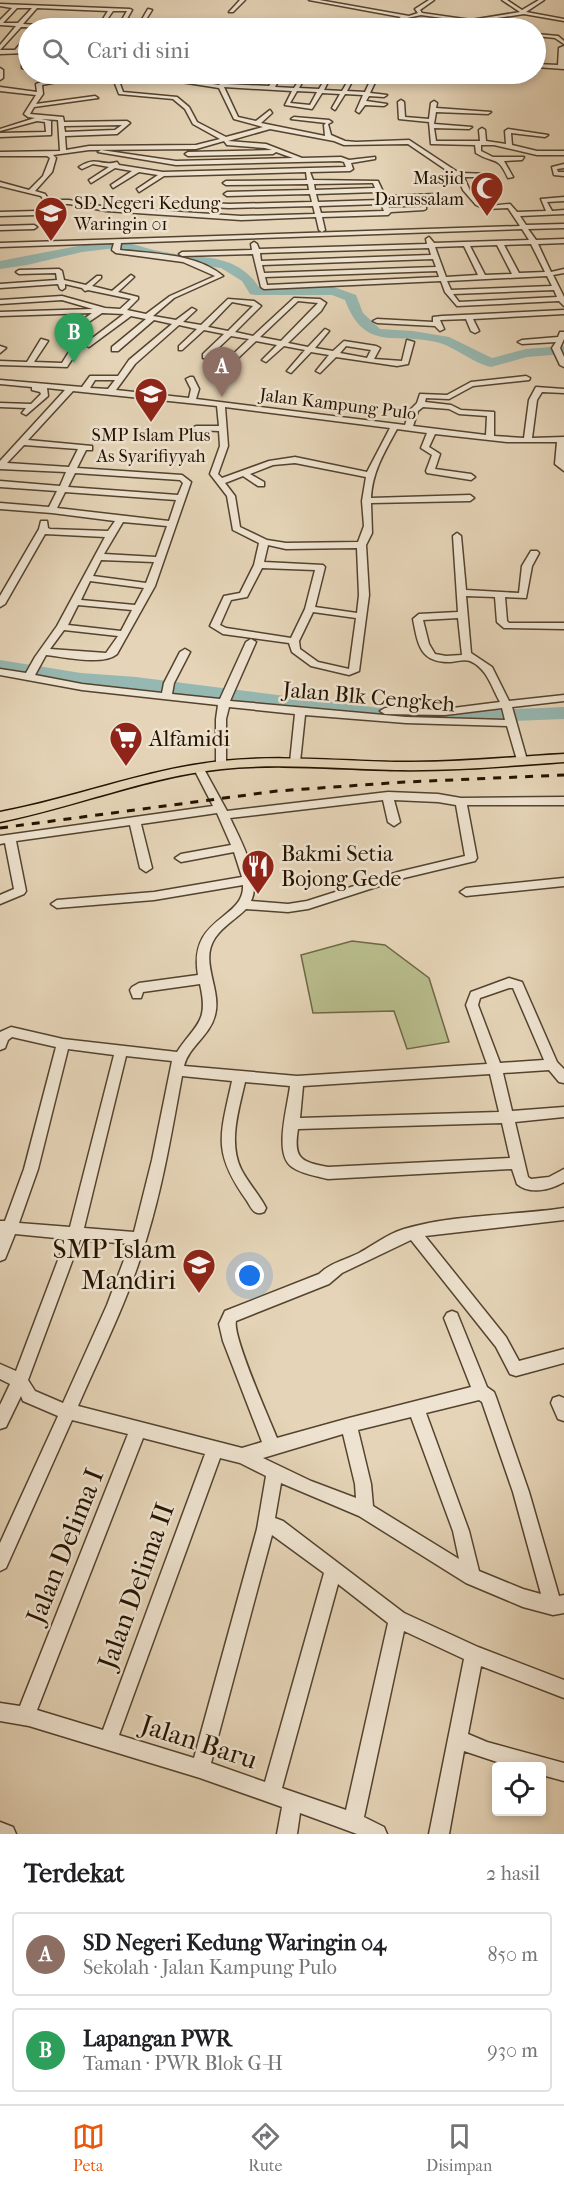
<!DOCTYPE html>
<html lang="id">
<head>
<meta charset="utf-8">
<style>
	:root { --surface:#fff; --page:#f6f6f6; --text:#202124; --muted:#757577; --line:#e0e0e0; --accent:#ea580c }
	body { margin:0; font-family:"IM FELL French Canon",serif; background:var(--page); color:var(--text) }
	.controls { position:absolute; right:18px; bottom:18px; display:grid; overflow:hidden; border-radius:6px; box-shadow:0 3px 9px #0003 }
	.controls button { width:54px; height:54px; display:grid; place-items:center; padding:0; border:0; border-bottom:2px solid var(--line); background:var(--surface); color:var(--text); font:30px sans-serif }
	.you { position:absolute; left:250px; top:1276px; width:21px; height:21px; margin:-15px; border:4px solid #fff; border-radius:50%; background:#1a73e8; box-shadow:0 0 0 9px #1a73e833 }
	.badge { display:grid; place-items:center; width:39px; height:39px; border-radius:50%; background:var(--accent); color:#fff; font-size:20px; font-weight:700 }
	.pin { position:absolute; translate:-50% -50px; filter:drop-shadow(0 2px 3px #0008) }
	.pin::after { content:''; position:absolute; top:32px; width:21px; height:18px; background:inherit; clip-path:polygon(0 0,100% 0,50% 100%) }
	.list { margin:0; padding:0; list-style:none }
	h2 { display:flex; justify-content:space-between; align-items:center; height:78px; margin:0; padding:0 24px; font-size:26px }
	h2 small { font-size:20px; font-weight:400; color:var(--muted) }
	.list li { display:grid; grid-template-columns:39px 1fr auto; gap:18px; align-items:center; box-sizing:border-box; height:84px; margin:0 12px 12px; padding:0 12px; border:2px solid var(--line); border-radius:6px }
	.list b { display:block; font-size:22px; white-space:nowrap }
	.list p { margin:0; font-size:20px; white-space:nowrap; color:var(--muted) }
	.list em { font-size:20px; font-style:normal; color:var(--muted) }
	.icon { flex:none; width:33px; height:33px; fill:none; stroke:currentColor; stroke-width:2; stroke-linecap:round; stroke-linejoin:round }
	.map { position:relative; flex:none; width:564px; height:1834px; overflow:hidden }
	.search { position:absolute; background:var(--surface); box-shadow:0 3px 9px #0003; left:18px; right:18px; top:18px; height:66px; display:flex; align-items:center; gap:15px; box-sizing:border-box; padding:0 21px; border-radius:33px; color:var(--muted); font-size:22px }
	.sheet { height:270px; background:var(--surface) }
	nav { display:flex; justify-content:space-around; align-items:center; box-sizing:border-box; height:84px; border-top:2px solid var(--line); background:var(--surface); font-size:16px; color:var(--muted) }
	nav a { display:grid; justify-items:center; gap:3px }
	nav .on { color:var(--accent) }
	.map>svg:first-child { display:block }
	.green { fill:#b8bc8c; stroke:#6e6846; stroke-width:1.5 }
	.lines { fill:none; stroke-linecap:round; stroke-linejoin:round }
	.river { fill:#96b8b2; fill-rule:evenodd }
	.minor-casing { stroke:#54432e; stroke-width:3 }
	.major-casing { stroke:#241301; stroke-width:3 }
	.minor { fill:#eee3d0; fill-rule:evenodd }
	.major { fill:#e5d4b7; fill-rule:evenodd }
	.rail { stroke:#241301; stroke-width:3; stroke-dasharray:8 8; stroke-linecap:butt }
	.labels { text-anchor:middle; stroke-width:5; stroke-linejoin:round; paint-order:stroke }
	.far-poi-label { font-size:18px; fill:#241301; stroke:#eee3d0; text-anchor:end }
	.far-street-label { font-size:18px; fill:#241301; stroke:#eee3d0 }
	.street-label { font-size:22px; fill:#241301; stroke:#eee3d0 }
	.poi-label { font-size:22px; fill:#241301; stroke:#eee3d0; text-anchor:start }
	.near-poi-label { font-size:27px; fill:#241301; stroke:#eee3d0; text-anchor:end }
	.near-street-label { font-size:27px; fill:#241301; stroke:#eee3d0 }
</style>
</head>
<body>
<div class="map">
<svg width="564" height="1834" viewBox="0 0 564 1834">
	<rect width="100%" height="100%" fill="#e5d4b7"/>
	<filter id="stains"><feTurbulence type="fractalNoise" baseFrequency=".00333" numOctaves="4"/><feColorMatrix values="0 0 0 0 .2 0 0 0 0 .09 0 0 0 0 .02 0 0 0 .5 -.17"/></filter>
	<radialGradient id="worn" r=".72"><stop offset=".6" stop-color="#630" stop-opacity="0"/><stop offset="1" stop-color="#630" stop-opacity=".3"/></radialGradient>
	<path class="green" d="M352,941L385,945L429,978L449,1042L407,1049L394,1011L313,1013L301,955Z"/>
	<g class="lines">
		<g class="river">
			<path d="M109,240C127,240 142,248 159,251C197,260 234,250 259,287H334L356,295L363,313L380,329L413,331L449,337L492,358L526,349L564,346V354L527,357L491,367C473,363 458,349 440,343C397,331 365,354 345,300L332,295H255L250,294L242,281L221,268L158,259L116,248L82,252L27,265L0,269V261Z"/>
			<path d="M0,660L81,673L136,677L419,713L564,707V719L419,725L136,689L81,685L0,672Z"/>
		</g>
		<defs>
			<g id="minor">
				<path d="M240,0H245L233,12H229Z"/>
				<path d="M309,0H319L409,16L418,13L415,9L429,0H434L420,10L422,13L471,20L520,12L502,0H507L522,10L539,0H544L526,12L564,19V21L524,14L471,22L421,15L407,18L387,28H382L401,17Z"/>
				<path d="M0,4L130,9L132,10L124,24L236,28L122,26L117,28L127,11H113L101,28H97L108,11L37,8L23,24L80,28L21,27L0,50V45L16,26L0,25V20L12,8L0,6ZM17,8H32L18,23H3Z"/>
				<path d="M148,9L152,10L145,21H141Z"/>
				<path d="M536,34L558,36L564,41V44L555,38L536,36Z"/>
				<path d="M26,37H28V41L20,50L28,51V53L0,54V50H15Z"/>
				<path d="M564,46V69L536,67V64L558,65L559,48Z"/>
				<path d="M22,61H28L27,69L22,68Z"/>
				<path d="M0,68L3,70V78L0,80Z"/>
				<path d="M114,74L118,78L139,79L119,81L123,92L177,97L189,107L197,122L226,137L263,127L234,119L219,88L162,79V74H166L167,77L219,85L229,74H233L226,84L269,86L278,74H282L275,87L294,88L303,74H307L299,88L319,89L328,74H332L324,90L342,91L352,74H356L347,91L365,92L372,77L367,74H373L378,76L370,93L387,95L384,97L369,96L366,101L387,104L384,106L365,105L359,113L356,111L363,95L345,94L335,110L332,108L340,94L322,93L312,109L285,105L292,91L224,87L238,117L256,121L270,110L272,113L261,123L325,136L324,125L326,123L291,119L294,117L329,120L332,122L328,124L331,135L345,141L356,142L409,140L459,173L493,174L491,177H464L470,191L499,192L497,195H473C485,209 493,205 510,204L517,212L546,211L541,199L564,197V201L547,202L552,211L564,210V214L520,216L526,225L564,224V228L528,229L536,240L564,239V243L538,244L551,272L564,269V273L553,275L564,297V306L559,301L457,306L445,292L441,281L264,289L261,287L253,254L182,256L179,254L182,252L252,250L251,244L254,242L257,244L259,249L427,244L426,239L429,237L434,243L529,240L522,229L121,243L120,250C153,254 196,253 223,276L174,298L153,316L176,320L192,308L196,310L183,322L201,325L228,299L254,301L261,306L235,332L253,336L294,298L320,299L326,303L321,311L288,343L308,347L325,329L329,331L315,348L333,351L344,341L376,346L380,348L374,359L402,361L407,340L414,342L408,364L397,366L336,357L320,373L316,371L329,355L311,352L291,373L287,371L305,350L284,346L266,362L262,360L277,345L256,341L235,361L206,358H203V354L224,334L204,330L182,350H179V346L197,329L179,325L135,364L116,390L189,398L191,389L186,379L190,377H193L199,389L196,399L405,425L410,410L417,403L420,394L447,395L471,382L526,376L530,378L529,380L473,386L449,399L426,398L425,402L451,405L461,410L494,412V436L524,438L529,400L536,387L564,389V393L542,392L537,400L532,438L564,437V471L555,464L557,442H507L435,434L429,447L440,454L435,469L471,474L475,477L471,480L427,473L426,471L432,455L421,448L427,433L397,429C385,451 372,472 371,498L470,495L474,498L470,501L371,503L372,533L366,545L369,595L359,671L349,675L311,666L292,652L289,643L223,634L210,626L224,596L240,593L254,565L259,543L233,530L227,496L210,474L220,446L219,431L196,430L192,428L196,426H219L217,406L73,391L28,440L92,446V450H86L77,468L182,475L191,482L155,586L117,654C103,666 64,657 46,655L35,675L82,684L162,693L164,683L180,652L185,649L190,652L174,683L172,694L220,699L246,642L251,639L256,642L230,701L406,717L505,720L502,708L445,715L385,714L380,711L385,708L445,709L500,702C492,688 487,668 470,661C465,659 457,661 451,662C420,663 418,645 413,619L419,614L458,612L453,536L457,533L461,536L466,590L519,593L522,566L531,551H537L539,553L532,566L526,598L505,597L507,621L509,623H564V629L504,628L497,622L495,597L466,596L471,653L492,667L509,701L564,695V701L512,707L527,760L526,762H518L517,760L507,726L406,723L305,715L300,762L295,765L290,762L295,714L229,707L226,719V765L221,768L216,765V719L218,705L82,690L0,675V669L26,673L35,657L57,626L105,537L45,534L5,604L0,607V596L39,529L41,521H47L48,528L50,529L108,531L115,521L52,513L0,509V503L49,507L57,491L0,487V481L60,486L66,472L0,469V461L65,390L47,388L48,396L26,415L22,413L26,408L0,407V403L31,404L41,394L40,392L32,390V387L0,384V380L82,387L90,376H118L129,360L172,324L154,320L118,351H112V347L146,319L131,316L89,347L85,345L86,343L124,314L102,313L80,328L76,326L77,324L92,313L0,316V312L93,309L62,300L0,304V300L62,296L105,308L120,309L131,299L88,290L85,291L82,288L65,284V288L62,290L60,289L58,284L0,288V284L57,280L56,273L19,274L16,272L19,270L59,269L62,271L64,280L86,285L97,276H101V278L92,286L112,291L131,275L134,277L133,278L118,292L138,297V299L127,310L146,314L170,296L215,276L183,262L116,253L112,250L114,243L0,247V243L520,226L508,208L485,209L476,205L463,190L458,178L408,144L344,145L334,141L270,129L228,141L266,144L302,158L341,157L349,160L375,157V159L351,163L353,169L350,171L310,172L313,180L378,181L385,196L437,194L440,196L437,198L386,200L389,208L426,207V209L424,210L391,212L388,215L322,217L325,230L322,232L319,230L316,217L241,220L106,211L69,204H47L41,196L0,186V182L29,190L43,176L50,158L47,156H0V152L60,151L58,120L41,119L51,121V135L0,137V133L46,132L45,122L37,121L0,131V129L35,118L28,117L24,114L36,95L0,91V87L37,92L36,84C58,74 88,78 112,78L111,75ZM114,81L119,94L173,99L185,109L193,124L220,139L196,145L89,146L66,150L65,136L117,134L130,123L127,121L64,122L63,117L30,114L34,107L98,98L95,96L36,104L43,94L42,85L57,82ZM297,91L317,92L310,105L290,103ZM122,125L115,130L65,132L64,126ZM224,141L227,145L265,148L272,150L188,152L185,154L188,156L273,154L276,152L293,158L176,161L101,150L98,152L176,165L340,161L344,162L346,167L163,172L119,165L117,162C101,167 97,155 79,167L82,169L93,164L109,167L89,180L91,183L115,168L132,171L111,185L113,188L139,172L158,175L137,189L139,192L164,176L306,172L307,180L226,181L223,183L226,185L308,184L309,190L227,192L224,194L227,196L310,194L312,202L229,204L190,202L187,204L190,206L229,208L313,206L315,214L241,216L106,207L69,200H49L45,194L35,191L52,172L56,158L53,155L89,150L196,149ZM371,183H373L375,188L315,190L314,184ZM377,192L380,200L318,202L316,194ZM381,204L384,211L321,213L319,206ZM531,244L545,272L519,273L504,245ZM497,245L512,274L485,275L470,246ZM464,246L478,275L446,277L435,247ZM429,248L431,255L261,261L260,253ZM433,259L436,267L264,273L262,265ZM437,271L439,277L267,285L265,277ZM547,276L552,286L451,290L447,281ZM554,290L557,297L459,302L453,294ZM298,301L318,303L281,341L260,337ZM232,302L253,306L228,331L208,327ZM231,336L249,339L230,357L212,354ZM346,346L371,350L367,358L340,353ZM95,380H115L108,389L90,388ZM225,407L390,428L367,472L295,457L269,461L222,478L218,474L228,446ZM423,407L449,409L459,414L487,416L486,435L413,426L418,411ZM24,445L78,449L69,467L7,463ZM295,463L366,477L362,501L364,526L358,542L286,543L267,540L240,527L235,496L225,483L243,476L258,486H264V482L250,474L273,465ZM75,473L180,480L183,483L178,495L68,487ZM65,492L176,500L169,521L57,508ZM123,522L167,526L156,557L104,554ZM268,545L286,549L357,548L359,595L357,613L315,607L325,567L323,565L264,562ZM101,560L154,562L146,583L93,576ZM262,568L315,570L305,609L291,638L226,628L220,625L231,600L247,597ZM90,581L144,588L135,605L81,600ZM78,605L132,610L121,631L68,625ZM313,612L356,618L349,669L318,662L300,649L299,641ZM458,618L462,655L446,656L435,654L429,644L423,620ZM64,630L118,636L106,653L50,649Z"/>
				<path d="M401,100L404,102L405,117L429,119L431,103L434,101L437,103L436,108L491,112L488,114L436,112L434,124L472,127L469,129L434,128L436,141H480L479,130L482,128L485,130L486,141L506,144L505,131L508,129L548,135L545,137L511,133L512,145L537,151H564V155H537L494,145H481V151L493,157H524L522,160L504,161L513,177L508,178C497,154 495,165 476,153L475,145L431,144L429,122L399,119L398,102Z"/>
				<path d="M564,164V168L557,169L558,172H564V176L554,175L552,167Z"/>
				<path d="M0,212L37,211L40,213L37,215L0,216Z"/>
				<path d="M0,226L34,225L37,227L34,229L0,230Z"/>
				<path d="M564,310V314L473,319L479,331L475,333L471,331L466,319L440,320L444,329L440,331L435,326L377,323L373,321L377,319L433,322V317L442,316Z"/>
				<path d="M560,332H564V339L560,348L564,357V367L560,365L552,348L556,342L522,344L518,342L522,340L558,337Z"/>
				<path d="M41,339L48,341L34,362L62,363L77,339L84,341L67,367L0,365V361L27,362Z"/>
				<path d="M0,346L6,348L0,353Z"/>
				<path d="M199,766L204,769L227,811L388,792L438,794L461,798L564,797V805H467L477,858L475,861L404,878L308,909L288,912L246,909C236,919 223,926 215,938C199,962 222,989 215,1015C210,1036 189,1046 184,1066L297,1076L487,1064L466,1005L471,992L509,978L522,982L557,1062L564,1069V1083L559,1082L549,1070L503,1073L512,1111L564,1107V1117L515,1122L528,1177L531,1179L549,1177L564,1169V1182C550,1190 530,1195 517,1184L512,1169L328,1179C316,1176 302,1174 292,1167C273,1154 288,1106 290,1086L245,1082C239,1109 228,1142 241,1169C248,1183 259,1194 266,1208L264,1212C254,1216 252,1209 247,1201C212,1152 220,1136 232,1081L182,1076C172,1130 163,1185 147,1237C130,1296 102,1351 78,1406L242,1448L262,1442L223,1341L219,1324L225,1311L319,1274C330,1263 345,1260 359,1253C374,1245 387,1234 404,1229C455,1214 511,1216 564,1208V1220L425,1236L506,1337L519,1361L564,1349V1363L516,1376L510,1374L496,1347L411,1240L342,1273L329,1284L236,1321C232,1336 269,1418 277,1438L349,1418L471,1387L444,1318L447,1313L452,1311L457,1313L487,1387L494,1392L496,1397L529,1492L559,1596L564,1595V1613L553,1615L523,1607L466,1583L359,1516L281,1483L275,1518L283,1521L404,1613L478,1647L564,1680V1698L481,1666L468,1734L487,1742L564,1763V1781L542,1775V1766H509L464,1751L449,1834H429L464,1659L404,1631L364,1817L384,1827L387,1834H357L300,1813L297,1834H277L282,1807L200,1778L29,1726L0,1721V1703L20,1706L128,1434L72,1420L6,1568L0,1571V1543L58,1416L23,1401L21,1396L6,1427L0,1429V1405L10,1384L0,1379V1364L16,1371L66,1239L15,1234L5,1259L0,1261V1221H5L24,1169L56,1047L12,1037L8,1040L5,1048L0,1050V1032L11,1027L63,1039L177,1052C196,1023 209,1023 200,984L143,992L141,998H133L130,990L132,987L139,983L198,975C188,916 245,920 243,885L154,900L57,908L51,904L57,900L154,892L242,877L234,852L181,862L175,858L181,854L231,845L217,813L141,824L152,868L146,872L140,868L130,825L16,841L26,891L24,894L0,904V895L14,889L5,843L0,844V836L213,806L194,769ZM383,800L388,822L394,826L400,822L394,800L438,802L456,805L465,856L398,872L307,901L288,904L251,901C262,879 240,839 230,818ZM509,988H513L544,1060L500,1063L478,1005L480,998ZM68,1049L114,1055L70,1227L19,1223L38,1169ZM126,1056L172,1061L152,1160L134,1232L84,1228ZM490,1074L499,1112L300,1118L303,1086ZM502,1123L510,1158L328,1167C301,1162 293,1159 298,1129ZM80,1240L130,1244L107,1305L63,1403L35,1391L28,1380ZM479,1400L482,1402L513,1492L541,1594L523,1589L479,1571L469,1531L426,1413ZM411,1417L453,1531L459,1559L373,1506L371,1484L358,1430ZM343,1434L355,1484L356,1498L311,1481L263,1458ZM143,1438L205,1454L103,1730L37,1710ZM220,1458L240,1463L266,1476L257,1529L194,1758L119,1735ZM272,1535L324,1573L265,1782L211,1763ZM338,1584L388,1623L346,1810L282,1788Z"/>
				<path d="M564,878V886L466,896L460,892L466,888Z"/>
				<path d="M559,1396L564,1398V1421L558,1419L551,1403L553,1398Z"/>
				<path d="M0,1822L13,1827L16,1834H0Z"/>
			</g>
			<path id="major" d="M564,754V762C508,766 452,771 395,770C337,769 280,763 222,769C146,777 75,807 0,822V812C75,798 146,769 222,761C280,755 338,761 395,762C452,763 508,757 564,754Z"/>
		</defs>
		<use href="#minor" class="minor-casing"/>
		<use href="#major" class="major-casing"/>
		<use href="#minor" class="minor"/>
		<use href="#major" class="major"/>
		<path class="rail" d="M0,828L277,791L405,782L564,775"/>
	</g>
	<defs>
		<symbol id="mosque-pin" viewBox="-11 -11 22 30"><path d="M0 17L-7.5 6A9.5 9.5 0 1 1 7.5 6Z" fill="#8f2418" stroke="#eee3d0"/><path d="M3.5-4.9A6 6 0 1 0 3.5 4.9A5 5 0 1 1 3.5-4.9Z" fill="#fff"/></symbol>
		<symbol id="school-pin" viewBox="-11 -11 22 30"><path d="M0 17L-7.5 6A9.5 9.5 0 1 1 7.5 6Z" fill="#8f2418" stroke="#eee3d0"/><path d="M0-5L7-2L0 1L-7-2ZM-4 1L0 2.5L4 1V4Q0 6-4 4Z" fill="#fff"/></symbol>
		<symbol id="supermarket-pin" viewBox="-11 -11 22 30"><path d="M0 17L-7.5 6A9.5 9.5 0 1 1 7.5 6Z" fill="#8f2418" stroke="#eee3d0"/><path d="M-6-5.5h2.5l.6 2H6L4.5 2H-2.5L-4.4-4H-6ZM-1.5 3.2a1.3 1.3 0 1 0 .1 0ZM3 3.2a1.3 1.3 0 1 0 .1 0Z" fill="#fff"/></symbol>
		<symbol id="restaurant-pin" viewBox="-11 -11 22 30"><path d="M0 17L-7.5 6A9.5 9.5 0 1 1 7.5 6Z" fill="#8f2418" stroke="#eee3d0"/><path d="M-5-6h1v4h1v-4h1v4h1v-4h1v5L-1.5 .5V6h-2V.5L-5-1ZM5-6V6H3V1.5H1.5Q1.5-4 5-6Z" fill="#fff"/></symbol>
	</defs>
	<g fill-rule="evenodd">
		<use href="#mosque-pin" x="468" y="169" width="38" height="52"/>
		<use href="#school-pin" x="32" y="194" width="38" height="52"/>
		<use href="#school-pin" x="132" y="375" width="38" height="52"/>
		<use href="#supermarket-pin" x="107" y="719" width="38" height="52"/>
		<use href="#restaurant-pin" x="239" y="847" width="38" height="52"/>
		<use href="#school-pin" x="180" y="1246" width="38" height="52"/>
	</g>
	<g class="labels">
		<g class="far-poi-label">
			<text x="464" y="184">Masjid<tspan x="464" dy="21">Darussalam</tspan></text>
			<text x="74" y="209" text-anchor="start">SD Negeri Kedung<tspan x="74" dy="21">Waringin 01</tspan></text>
			<text x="151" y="441" text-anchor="middle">SMP Islam Plus<tspan x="151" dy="21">As Syarifiyyah</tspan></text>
		</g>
		<g class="far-street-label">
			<text transform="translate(338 404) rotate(7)" y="6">Jalan Kampung Pulo</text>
		</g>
		<g class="street-label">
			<text transform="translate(369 696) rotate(5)" y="8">Jalan Blk Cengkeh</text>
		</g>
		<g class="poi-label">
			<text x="149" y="746">Alfamidi</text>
			<text x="281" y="861">Bakmi Setia<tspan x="281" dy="25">Bojong Gede</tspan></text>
		</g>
		<g class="near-poi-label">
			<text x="176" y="1258">SMP Islam<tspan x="176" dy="31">Mandiri</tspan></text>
		</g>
		<g class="near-street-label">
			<text transform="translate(65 1546) rotate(-68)" y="9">Jalan Delima I</text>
			<text transform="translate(136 1586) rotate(-70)" y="9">Jalan Delima II</text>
			<text transform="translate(199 1742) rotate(18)" y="9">Jalan Baru</text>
		</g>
	</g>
	<rect width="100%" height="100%" filter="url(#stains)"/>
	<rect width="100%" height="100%" fill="url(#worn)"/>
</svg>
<div class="controls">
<button><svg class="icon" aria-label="locate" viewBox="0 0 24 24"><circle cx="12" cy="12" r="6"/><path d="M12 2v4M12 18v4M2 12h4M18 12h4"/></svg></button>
</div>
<div class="you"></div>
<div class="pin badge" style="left:222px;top:397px;background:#8d6e63">A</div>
<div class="pin badge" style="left:74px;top:363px;background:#2e9e5b">B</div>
<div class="search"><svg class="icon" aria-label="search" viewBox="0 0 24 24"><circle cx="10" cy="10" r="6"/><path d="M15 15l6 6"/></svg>Cari di sini</div>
</div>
<section class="sheet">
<h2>Terdekat<small>2 hasil</small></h2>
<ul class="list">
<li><span class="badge" style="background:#8d6e63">A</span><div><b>SD Negeri Kedung Waringin 04</b><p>Sekolah · Jalan Kampung Pulo</p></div><em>850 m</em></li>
<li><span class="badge" style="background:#2e9e5b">B</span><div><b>Lapangan PWR</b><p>Taman · PWR Blok G-H</p></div><em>930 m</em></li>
</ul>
</section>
<nav>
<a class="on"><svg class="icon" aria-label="map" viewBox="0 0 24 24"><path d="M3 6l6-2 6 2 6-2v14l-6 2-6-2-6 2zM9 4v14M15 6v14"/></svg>Peta</a>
<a><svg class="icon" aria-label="directions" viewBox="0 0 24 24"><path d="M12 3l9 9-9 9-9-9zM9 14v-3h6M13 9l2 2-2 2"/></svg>Rute</a>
<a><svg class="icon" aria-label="saved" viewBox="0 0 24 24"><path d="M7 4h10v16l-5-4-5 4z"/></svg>Disimpan</a>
</nav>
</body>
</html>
